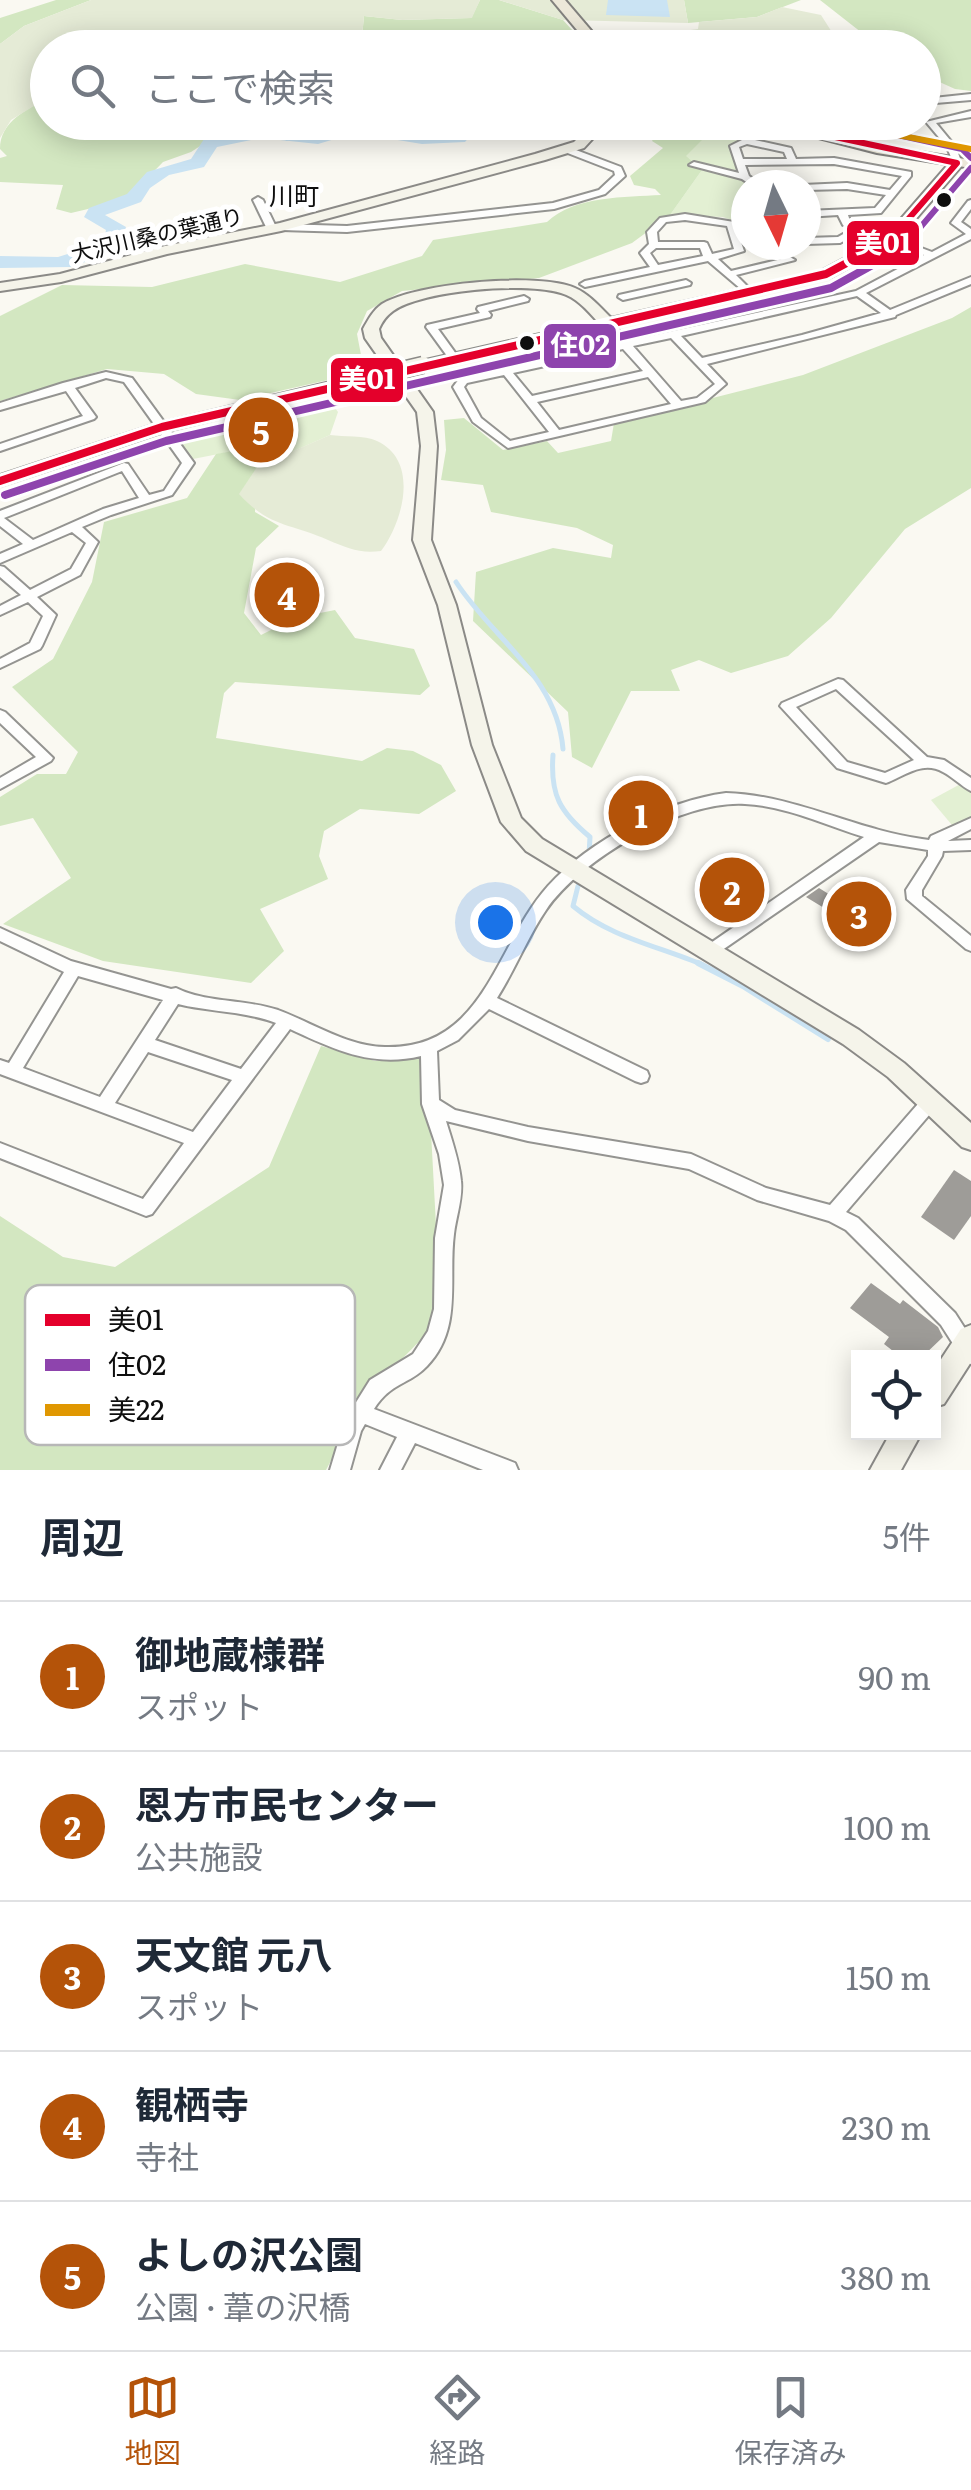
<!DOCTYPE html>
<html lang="ja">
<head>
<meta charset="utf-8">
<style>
	:root { --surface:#fff; --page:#f2f2f3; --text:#1f2937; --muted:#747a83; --line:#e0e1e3; --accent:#b45309 }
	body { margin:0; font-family:Literata,"Noto Sans JP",serif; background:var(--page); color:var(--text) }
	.controls { position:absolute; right:30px; bottom:30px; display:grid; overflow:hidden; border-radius:0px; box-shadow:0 5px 25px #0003 }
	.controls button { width:90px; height:90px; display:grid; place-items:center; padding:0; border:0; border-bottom:2px solid var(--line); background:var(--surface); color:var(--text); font:50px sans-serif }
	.compass { position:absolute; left:731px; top:170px; width:90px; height:90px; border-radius:50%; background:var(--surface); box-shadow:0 5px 25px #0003; rotate:175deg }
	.you { position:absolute; left:495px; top:922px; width:35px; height:35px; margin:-25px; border:8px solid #fff; border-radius:50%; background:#1a73e8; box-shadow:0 0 0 15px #1a73e833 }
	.badge { display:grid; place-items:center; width:65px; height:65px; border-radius:50%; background:var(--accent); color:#fff; font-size:32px; font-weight:700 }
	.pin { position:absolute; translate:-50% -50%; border:5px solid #fff; box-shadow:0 2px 10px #0006 }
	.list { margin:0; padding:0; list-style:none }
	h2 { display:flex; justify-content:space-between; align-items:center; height:130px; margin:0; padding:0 40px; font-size:42px }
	h2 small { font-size:32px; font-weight:400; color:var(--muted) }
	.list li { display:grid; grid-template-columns:65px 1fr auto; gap:30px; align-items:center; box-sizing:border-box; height:150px; padding:0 40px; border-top:2px solid var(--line) }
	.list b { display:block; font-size:38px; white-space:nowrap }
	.list p { margin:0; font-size:32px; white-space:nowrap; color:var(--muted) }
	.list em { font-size:32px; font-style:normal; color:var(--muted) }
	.icon { flex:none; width:55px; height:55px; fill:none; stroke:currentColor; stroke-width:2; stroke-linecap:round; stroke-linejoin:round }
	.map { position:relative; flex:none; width:971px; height:1470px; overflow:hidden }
	.search { position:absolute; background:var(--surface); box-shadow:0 5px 25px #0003; left:30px; right:30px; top:30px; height:110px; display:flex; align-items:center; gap:25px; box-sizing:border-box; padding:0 35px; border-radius:55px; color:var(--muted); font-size:38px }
	.sheet { height:880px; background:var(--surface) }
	nav { display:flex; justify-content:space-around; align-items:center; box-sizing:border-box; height:140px; border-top:2px solid var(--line); background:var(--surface); font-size:28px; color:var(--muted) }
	nav a { display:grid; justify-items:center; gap:5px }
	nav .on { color:var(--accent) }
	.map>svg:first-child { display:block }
	.green { fill:#e3f0d3 }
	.forest { fill:#d3e7c1 }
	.cemetery { fill:#e5ebd6 }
	.water { fill:#cae3f3 }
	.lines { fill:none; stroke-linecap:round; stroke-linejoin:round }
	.stream-far2 { stroke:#cae3f3; stroke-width:4 }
	.stream-far1 { stroke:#cae3f3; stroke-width:5 }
	.stream { stroke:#cae3f3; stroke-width:6 }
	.river { fill:#cae3f3; fill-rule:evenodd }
	.building { fill:#9e9c98 }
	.street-casing { stroke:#949491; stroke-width:4 }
	.secondary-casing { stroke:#8b8a87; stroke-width:4 }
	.primary-casing { stroke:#82817e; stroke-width:4 }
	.street { fill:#fefefd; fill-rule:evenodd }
	.secondary { fill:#f5f4ea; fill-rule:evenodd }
	.primary { fill:#ece8d9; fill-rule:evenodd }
	.secondary-bridge-casing { stroke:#8b8a87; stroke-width:19; stroke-linecap:butt }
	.secondary-bridge { stroke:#f5f4ea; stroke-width:16 }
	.bus-1-far1-casing { stroke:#fff; stroke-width:11 }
	.bus-1-casing { stroke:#fff; stroke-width:14 }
	.bus-2-far1-casing { stroke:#fff; stroke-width:11 }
	.bus-2-casing { stroke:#fff; stroke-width:14 }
	.bus-3-casing { stroke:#fff; stroke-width:11 }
	.bus-1-far1 { stroke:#e4002b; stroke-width:6 }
	.bus-1 { stroke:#e4002b; stroke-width:8 }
	.bus-2-far1 { stroke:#8e44ad; stroke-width:6 }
	.bus-2 { stroke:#8e44ad; stroke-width:8 }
	.bus-3 { stroke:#e09701; stroke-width:6 }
	.bus-dot { fill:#0e0e0e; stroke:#fff; stroke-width:4 }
	.labels { text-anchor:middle; stroke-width:10; stroke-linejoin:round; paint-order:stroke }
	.far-street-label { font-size:22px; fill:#0e0e0e; stroke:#fff }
	.far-neighbourhood-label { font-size:25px; fill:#0e0e0e; stroke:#fff }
	.key { fill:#fff; stroke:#b7b7b7; stroke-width:2.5 }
	.key-label { font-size:28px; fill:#0e0e0e }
	.line-badge { stroke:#fff; stroke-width:4 }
	.badge-label { font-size:28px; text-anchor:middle; font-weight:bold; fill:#fff }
</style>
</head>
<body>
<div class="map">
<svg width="971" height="1470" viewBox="0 0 971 1470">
	<rect width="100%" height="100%" fill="#faf9f2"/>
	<g class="green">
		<path d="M738,125L739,138L734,148L744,177L756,185H746V235L743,224L723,217L670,215L702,170L681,156L697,136Z"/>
		<path d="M327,397L338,412L330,435L276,459L273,451L249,448L193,459L176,436Z"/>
		<path d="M966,781L971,786V823L957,831L931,800Z"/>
	</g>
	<g class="forest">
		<path d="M56,0H91L24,26L0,44V18Z"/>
		<path d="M480,0H499L563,20L584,43L554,48H361L364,16L402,20L471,18Z"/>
		<path d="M684,0H801L757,17L688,23Z"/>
		<path d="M820,0H971V91L955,89L924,75V48L880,47Z"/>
		<path d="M47,98L48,122L256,123L220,133L191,152L163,162L126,200L71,213L56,209L63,185L0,182V158L7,156L0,149C0,121 27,110 47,98Z"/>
		<path d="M691,123L753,126L702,140L686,156L702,170L670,215L632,243L539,278L402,291L367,311L357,334L361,355L337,378L240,400L196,394L164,374L107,369L0,401V316L62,285L152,287L245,264L340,282L422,256L433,240L547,222C574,196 626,197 661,195L655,189L634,185L630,176L663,148L652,141L657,132Z"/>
		<path d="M971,307V488L905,529L831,618L788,656L731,673L699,660L671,670L680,691H631L592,768L572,757L568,712L473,621L476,572L553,548L611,558L613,545L577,528L491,512L483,485L441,480L446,450L444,420L464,418L503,450L547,441L558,453L611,441L614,423L803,375L952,318Z"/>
		<path d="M249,448L273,451L276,459L257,467L255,512L279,526L256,548L244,613L261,635L295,618L335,610L355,638L414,649L430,686L420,695L235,682L224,693L216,738L362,761L387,748L413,751L441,765L456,791L419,814L360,809L324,831L319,856L328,879L260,909L284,951L251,983L103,961L3,924L71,878L33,818L0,826V797L37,774H66L78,752L12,687L53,659L92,582L104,522L187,498L216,454Z"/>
		<path d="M321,1046L375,1061L427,1057L441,1319L364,1398L326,1470H0V1216L63,1257L115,1267L269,1167Z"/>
	</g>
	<g class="cemetery">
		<path d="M91,0H480L472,18L402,20L364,16L361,47L48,48L47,98L11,120L0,138V44L24,26Z"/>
		<path d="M499,0H684L688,23L563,20Z"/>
		<path d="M782,7L821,15L835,37L865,44L866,47H683L676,32L698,29L699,22L757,17Z"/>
		<path d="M330,435C344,437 364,435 377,441C420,461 403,522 381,551C360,554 347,548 328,540C291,523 270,528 239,494L257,467Z"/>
	</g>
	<path class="water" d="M608,0H667L670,17L606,15Z"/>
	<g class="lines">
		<path class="stream-far2" d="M287,139L322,122"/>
		<g class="stream-far1">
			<path d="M456,582C493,639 557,676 563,749"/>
			<path d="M553,755C550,795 560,812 590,837L589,855"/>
			<path d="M578,886L573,906C611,938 659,946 703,965"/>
		</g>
		<path class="stream" d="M698,963L743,986L828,1039"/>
		<path class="river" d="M453,122H471L472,134L465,142L422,144L355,133L318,144L261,138L217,147L204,167L169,175L150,188L141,202L105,215L126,227L119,250L71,267L0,268V256L58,257L103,243L106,230L84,217L89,208L127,194L147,172L191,159L204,139L261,128L317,134L354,123L422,134L454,133Z"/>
	</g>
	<g class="building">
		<path d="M310,581V588H315L316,600H309V607L267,610V584Z"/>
		<path d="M819,888L856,911L866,902L890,917L870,936L806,897Z"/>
		<path d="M954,1170L971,1181V1216L954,1240L921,1217Z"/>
		<path d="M871,1283L900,1304L903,1300L938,1327L943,1337L921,1358H902L884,1344L889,1337L850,1308Z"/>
	</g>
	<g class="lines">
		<defs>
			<g id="street">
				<path d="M971,94V100L924,104V99Z"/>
				<path d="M971,111V117L936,123L955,146L962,163L954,165L947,147L926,122Z"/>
				<path d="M746,138L791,148L796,159L834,158L911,172V176L881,213L848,215L850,221L932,252L966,234L951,223L968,201L971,200V209L961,222L971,229V239L866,293L890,310L971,277V284L896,315L895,317L707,364L726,384L705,402L508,448L473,422L453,387L459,379L619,343L603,325V321H611L628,341L856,291L924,255L861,232L840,243L806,244V238L838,237L852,229L843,225L838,215L806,217V211L875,208L886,195L847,189L806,190V185H803L847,183L890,190L902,176L834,164L745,165L749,176L762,185H751L742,179L689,165L694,162L739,173L730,146ZM747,144L784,152L787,159H743L739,147ZM857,296L881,313L802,335L702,358L681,336ZM671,338L715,384L697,398L681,401L633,346ZM623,349L643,371L532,396L513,373ZM504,375L549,432L510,441L481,418L464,387L467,383ZM648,377L671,404L559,430L537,402Z"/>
				<path d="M568,147L621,167L625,176L605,194L554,209L347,232L281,230L276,227L281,224L347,226L553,203L599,190L615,175L614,171L565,152L564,150Z"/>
				<path d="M258,197L263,200L277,229L275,231L267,229L253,200Z"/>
				<path d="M685,214L734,222L744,251L718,259L731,271L790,257L795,260L736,275L753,292L748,295L708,261L585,287L580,284L585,281L650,267L640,253L649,244L647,232L660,218ZM685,220L727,226L734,249L712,254L707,243L704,242H658L657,232L666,222ZM656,248H700L703,256L658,265L650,253Z"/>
				<path d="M686,280L691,283L690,285L623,300L618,297L619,295Z"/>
				<path d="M524,296L529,299L528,301L488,311L491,315L490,317L438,329L459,358L458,360H450L426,327L427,325L480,313L477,309L478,307Z"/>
				<path d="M106,372L132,378L194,463L172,495L111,515L82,527L98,542L80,575L37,597L56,615L42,646L40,649L0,668V659L30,643L43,616L28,602L0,615V606L21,595L0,577V566L4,567L30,590L71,569L86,543L72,532L0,563V554L23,544L0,526V511L124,463L128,464L149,495L164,491L182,463L124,382L106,378L75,388L96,417L94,419L0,451V444L83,416L66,391L0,410V403L63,383ZM122,471L139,498L103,509L33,540L4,518Z"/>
				<path d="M838,679L843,680L927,757L944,760L971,778V791C961,786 953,777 943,772C923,760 904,776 886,783L837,768L780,706L782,703ZM836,689L914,760L885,773L847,762L796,707Z"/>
				<path d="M0,710L5,712L53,758L51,761L0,789V778L36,757L0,723Z"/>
				<path d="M726,793C795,795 855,830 922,839L929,840L931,836L971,818V829L948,841L971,840V850L943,851L942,856L922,890V896L971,936V951L966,949L907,899L906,890L928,856V850L879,842L715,955L710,957L705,955L702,951L705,947L864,837C825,825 786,806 745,804C681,800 581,859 546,910C527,938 515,970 497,998L647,1071L649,1076L647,1081L641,1083L635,1081L489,1009L458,1040L437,1051L439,1100L455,1110L528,1127L691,1154L766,1188L830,1205L924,1097L930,1095L936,1097L938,1102L936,1107L846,1212L858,1218L955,1313L971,1338V1364L964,1361L941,1325L846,1230L829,1221L757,1200L689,1169L528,1141L446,1121C452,1141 459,1160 461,1181C463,1198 456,1217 454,1234C448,1279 463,1329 427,1366C409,1385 391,1382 374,1409L515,1463L518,1470H483L415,1443L401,1470H380L397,1437L365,1424L361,1431L350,1470H330L345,1420L370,1380L413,1354L428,1331L434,1309L435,1238L444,1185L439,1154L422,1104L421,1056C372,1068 333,1049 290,1029L152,1214L146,1216L0,1158V1143L143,1199L184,1143L0,1074V1060L9,1063L64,972L0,941V928L71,961L171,989L176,988C206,1003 245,999 278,1010C313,1023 346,1046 385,1047C485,1050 495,945 548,886C590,840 665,801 726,793ZM78,976L163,1000L100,1097L23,1068ZM178,1004C210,1012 244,1011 276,1023L241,1069L155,1040ZM148,1052L232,1080L193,1132L115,1103Z"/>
			</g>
			<g id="secondary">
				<path d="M594,122H608L584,148L545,160L281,231L167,254L61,282L0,291V283L60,274L165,246L280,223L535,154L574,142Z"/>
				<path d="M952,160L964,163L896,242L831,277L423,370L415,365L417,362L597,321C587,310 576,297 561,293C525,282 423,290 393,311C386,316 382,322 379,329L381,338L433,412L437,446L431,540L456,605L492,745L521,818L542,839L859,1030L904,1063L971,1123V1150L962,1147L888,1077L843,1044L526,851L501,822L472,745L438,605L413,540L421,446L417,412L365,338L363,329C368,320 373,310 382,304C416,283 538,272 575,288C589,294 600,307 611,318L821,271L886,236Z"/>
				<path d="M368,373L376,378L374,381L167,431L0,486V475L156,424Z"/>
				<path d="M971,1325V1362L944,1404L934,1407V1370L961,1329Z"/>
				<path d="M891,1432H922L901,1470H870Z"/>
			</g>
			<g id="primary">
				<path d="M552,0H565L606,48H592Z"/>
				<path d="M756,122H783L877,145L971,160V168L877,153Z"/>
			</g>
		</defs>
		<use href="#street" class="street-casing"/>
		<use href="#secondary" class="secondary-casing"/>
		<use href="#primary" class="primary-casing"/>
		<use href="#street" class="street"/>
		<use href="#secondary" class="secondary"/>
		<use href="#primary" class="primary"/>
		<defs>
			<path id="secondary-bridge" d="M368,378L423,365"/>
		</defs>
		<use href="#secondary-bridge" class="secondary-bridge-casing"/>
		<use href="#secondary-bridge" class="secondary-bridge"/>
		<defs>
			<path id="bus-1-far1" d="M765,122L957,163L891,239L870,250"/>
			<path id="bus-1" d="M0,481L162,427L826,274L875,248"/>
			<g id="bus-2-far1">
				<path d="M838,122L962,149L971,158"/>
				<path d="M901,250L971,168"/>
			</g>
			<path id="bus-2" d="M5,495L166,441L831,288L903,248"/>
			<path id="bus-3" d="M830,122L971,149"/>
		</defs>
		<use href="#bus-1-far1" class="bus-1-far1-casing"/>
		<use href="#bus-1" class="bus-1-casing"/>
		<use href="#bus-2-far1" class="bus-2-far1-casing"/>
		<use href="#bus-2" class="bus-2-casing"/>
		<use href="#bus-3" class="bus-3-casing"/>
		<use href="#bus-1-far1" class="bus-1-far1"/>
		<use href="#bus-1" class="bus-1"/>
		<use href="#bus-2-far1" class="bus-2-far1"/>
		<use href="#bus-2" class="bus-2"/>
		<use href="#bus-3" class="bus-3"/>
	</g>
	<g class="bus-dot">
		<circle cx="944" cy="200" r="9"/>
		<circle cx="527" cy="343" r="9"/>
	</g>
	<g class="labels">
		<g class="far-street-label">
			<text transform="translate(157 235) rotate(-13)" y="8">大沢川桑の葉通り</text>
		</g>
		<g class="far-neighbourhood-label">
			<text x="294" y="205">川町</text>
		</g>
	</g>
	<rect x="25" y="1285" width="330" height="160" rx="15" class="key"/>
	<rect x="45" y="1314" width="45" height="12" fill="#e4002b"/>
	<rect x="45" y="1359" width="45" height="12" fill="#8e44ad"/>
	<rect x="45" y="1404" width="45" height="12" fill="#e09701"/>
	<g class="key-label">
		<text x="108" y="1330">美01</text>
		<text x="108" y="1375">住02</text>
		<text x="108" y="1420">美22</text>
	</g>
	<g class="line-badge">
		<rect x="845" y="219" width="76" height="48" rx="10" fill="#e4002b"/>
		<rect x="542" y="322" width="76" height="48" rx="10" fill="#8e44ad"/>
		<rect x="329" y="356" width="76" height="48" rx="10" fill="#e4002b"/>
	</g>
	<g class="badge-label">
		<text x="883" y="253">美01</text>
		<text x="580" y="355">住02</text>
		<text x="367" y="389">美01</text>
	</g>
</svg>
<div class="controls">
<button><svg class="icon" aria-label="locate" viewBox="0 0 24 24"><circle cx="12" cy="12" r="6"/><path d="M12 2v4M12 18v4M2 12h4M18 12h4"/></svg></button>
</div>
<svg class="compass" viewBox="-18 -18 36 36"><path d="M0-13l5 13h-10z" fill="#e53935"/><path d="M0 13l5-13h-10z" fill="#747a83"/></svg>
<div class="you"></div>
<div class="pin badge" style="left:641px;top:813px">1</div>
<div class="pin badge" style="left:732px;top:890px">2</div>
<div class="pin badge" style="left:859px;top:914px">3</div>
<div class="pin badge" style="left:287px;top:595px">4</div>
<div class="pin badge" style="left:261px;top:430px">5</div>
<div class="search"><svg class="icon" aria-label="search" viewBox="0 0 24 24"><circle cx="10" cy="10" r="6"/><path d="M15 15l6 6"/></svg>ここで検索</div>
</div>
<section class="sheet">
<h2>周辺<small>5件</small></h2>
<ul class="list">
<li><span class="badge">1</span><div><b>御地蔵様群</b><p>スポット</p></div><em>90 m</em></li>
<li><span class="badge">2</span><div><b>恩方市民センター</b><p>公共施設</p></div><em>100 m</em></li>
<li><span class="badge">3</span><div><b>天文館 元八</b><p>スポット</p></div><em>150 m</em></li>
<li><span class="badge">4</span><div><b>観栖寺</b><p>寺社</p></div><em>230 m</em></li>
<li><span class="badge">5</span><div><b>よしの沢公園</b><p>公園 · 葦の沢橋</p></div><em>380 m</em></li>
</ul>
</section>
<nav>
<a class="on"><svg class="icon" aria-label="map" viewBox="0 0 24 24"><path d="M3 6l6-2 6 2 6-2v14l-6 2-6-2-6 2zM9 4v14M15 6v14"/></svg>地図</a>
<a><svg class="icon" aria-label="directions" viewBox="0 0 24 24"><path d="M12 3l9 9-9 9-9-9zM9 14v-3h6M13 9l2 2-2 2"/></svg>経路</a>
<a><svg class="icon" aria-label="saved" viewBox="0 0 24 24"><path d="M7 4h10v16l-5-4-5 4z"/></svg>保存済み</a>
</nav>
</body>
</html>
